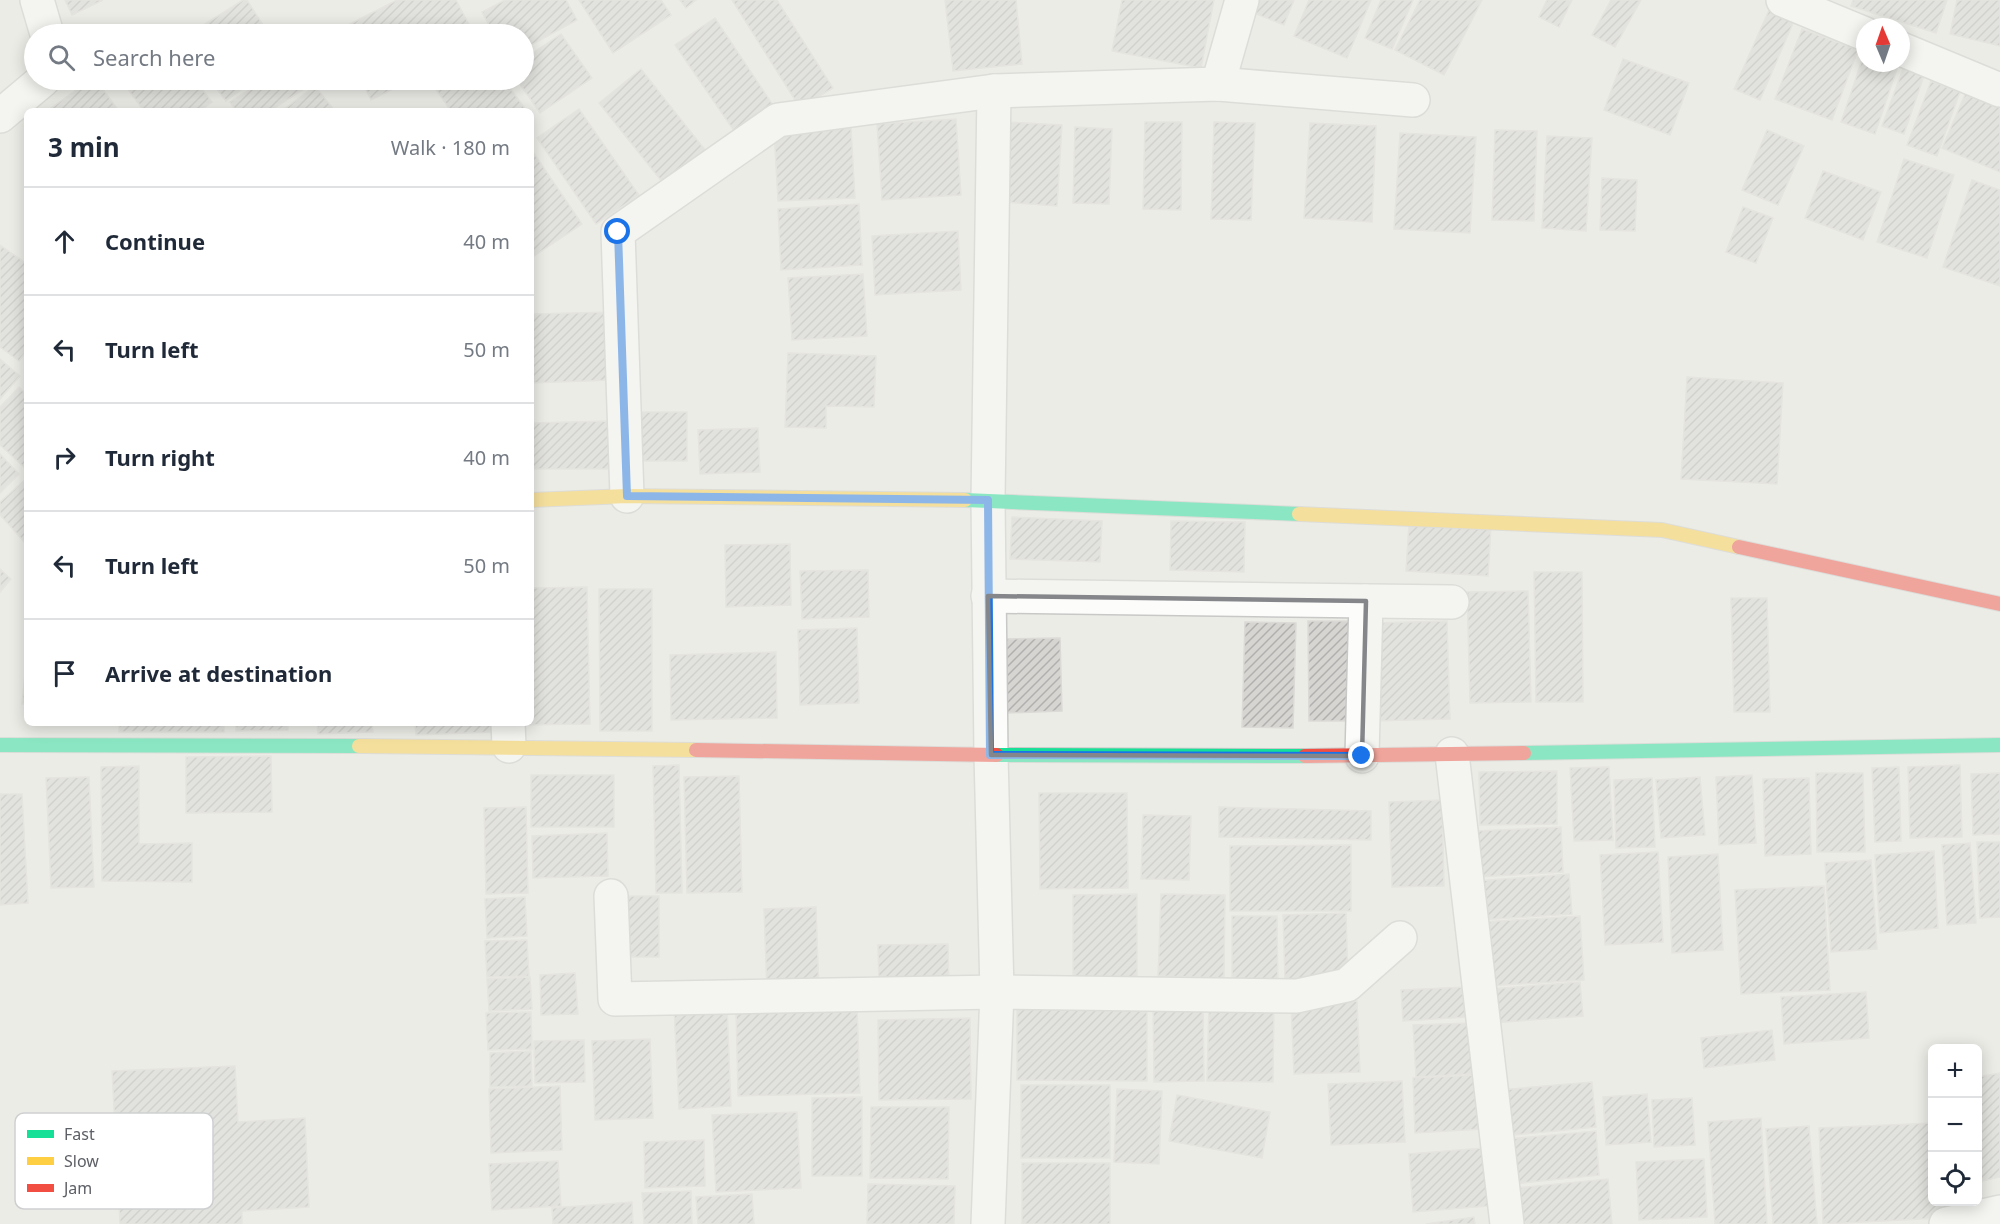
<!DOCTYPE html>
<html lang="en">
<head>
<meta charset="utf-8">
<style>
	:root { --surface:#fff; --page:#f2f2f3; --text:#1f2937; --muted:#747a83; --line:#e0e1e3 }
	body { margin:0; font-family:"Noto Sans",sans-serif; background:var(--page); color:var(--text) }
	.controls { position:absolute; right:18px; bottom:18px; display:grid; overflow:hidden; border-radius:9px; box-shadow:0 3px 15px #0003 }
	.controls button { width:54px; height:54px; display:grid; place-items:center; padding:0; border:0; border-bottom:2px solid var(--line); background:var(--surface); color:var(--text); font:30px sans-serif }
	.compass { position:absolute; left:1856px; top:18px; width:54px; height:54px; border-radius:50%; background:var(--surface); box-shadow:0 3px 15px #0003; rotate:358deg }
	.stop { position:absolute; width:18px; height:18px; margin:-14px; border:4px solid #1a73e8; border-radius:50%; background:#fff }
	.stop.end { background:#1a73e8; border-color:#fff; box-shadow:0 2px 6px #0008 }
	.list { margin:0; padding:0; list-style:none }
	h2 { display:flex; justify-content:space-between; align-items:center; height:78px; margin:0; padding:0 24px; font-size:26px }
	h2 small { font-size:20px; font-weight:400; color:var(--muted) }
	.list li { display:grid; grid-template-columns:39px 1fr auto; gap:18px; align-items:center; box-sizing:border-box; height:108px; padding:0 24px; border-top:2px solid var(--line) }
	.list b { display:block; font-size:22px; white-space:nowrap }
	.list em { font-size:20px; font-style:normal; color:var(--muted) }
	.icon { flex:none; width:33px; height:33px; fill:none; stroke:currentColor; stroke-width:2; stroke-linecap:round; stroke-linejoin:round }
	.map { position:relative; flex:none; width:2000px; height:1224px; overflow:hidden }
	.search { position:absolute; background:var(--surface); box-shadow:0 3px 15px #0003; left:24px; top:24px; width:510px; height:66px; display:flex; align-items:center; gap:15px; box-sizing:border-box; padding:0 21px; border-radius:33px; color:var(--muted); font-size:22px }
	.panel { position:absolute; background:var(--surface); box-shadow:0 3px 15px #0003; left:24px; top:108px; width:510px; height:618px; border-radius:9px }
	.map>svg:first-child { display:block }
	.building { fill:url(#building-hatch); stroke:#dbdad6; stroke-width:1.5 }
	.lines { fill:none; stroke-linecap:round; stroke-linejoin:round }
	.street-casing { stroke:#c8c9c7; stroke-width:36 }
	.fast-casing { stroke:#c9c9c8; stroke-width:16 }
	.slow-casing { stroke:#c9c9c8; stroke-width:16 }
	.jam-casing { stroke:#c9c9c8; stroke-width:16 }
	.street { stroke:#fcfcfb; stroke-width:33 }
	.fast { stroke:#16e098; stroke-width:14 }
	.slow { stroke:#ffcf43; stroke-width:14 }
	.jam { stroke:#f24e42; stroke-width:14 }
	.route { stroke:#1a73e8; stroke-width:8 }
	.marked { fill:none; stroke:#848689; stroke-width:4.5; stroke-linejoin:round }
	.key { fill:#fff; stroke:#cecfd1; stroke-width:1.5 }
	.key-label { font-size:16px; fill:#5c5f65 }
</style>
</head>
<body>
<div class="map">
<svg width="2000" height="1224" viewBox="0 0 2000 1224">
	<defs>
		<pattern id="building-hatch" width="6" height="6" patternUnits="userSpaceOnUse" patternTransform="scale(1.5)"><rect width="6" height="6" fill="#d6d5d2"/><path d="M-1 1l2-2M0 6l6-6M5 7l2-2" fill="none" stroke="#b1b0ae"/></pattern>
	</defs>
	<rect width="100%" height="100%" fill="#ecece7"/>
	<g class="building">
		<path d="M65,0H103L72,15Z"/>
		<path d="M243,0H247L267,31L261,34H189Z"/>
		<path d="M397,0H456L474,34H338L336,31Z"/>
		<path d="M505,0H566L577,20L524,49V34H494L482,12Z"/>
		<path d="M579,0H661L671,15L613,53Z"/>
		<path d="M680,0H696L686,8Z"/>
		<path d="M732,0H777L833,88L800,108Z"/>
		<path d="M945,0H1016L1022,64L953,71Z"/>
		<path d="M1122,0H1214L1201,68L1112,51Z"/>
		<path d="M1254,0H1294L1284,25L1249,11Z"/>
		<path d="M1309,0H1371L1347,58L1294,36Z"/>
		<path d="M1381,0H1413L1392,49L1365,38Z"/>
		<path d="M1420,0H1482L1444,75L1395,50Z"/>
		<path d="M1547,0H1572L1559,27L1539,17Z"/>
		<path d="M1611,0H1641L1615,47L1592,35Z"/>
		<path d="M1853,0H1947L1936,33L1851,6Z"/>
		<path d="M1957,0H2000V46L1950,34Z"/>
		<path d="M1769,10L1794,21L1760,100L1734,89Z"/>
		<path d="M715,18L773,105L734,131L675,45Z"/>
		<path d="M1802,29L1858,50L1832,120L1775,99Z"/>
		<path d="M561,34L592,78L540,113L517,80H524V59Z"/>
		<path d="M1864,54L1865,63H1890L1898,66L1875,134L1841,122Z"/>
		<path d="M1623,59L1689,83L1670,135L1604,110Z"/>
		<path d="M1904,66L1925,73L1904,134L1882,126Z"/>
		<path d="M641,69L709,155L667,188L599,103Z"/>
		<path d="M90,80H96L119,111H47Z"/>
		<path d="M121,80H195L212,102L200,111H144Z"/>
		<path d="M210,80H254L226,101Z"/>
		<path d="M265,80H311L313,83L270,111H236L230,102Z"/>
		<path d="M361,80H411L371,100Z"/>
		<path d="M438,80H504L527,111H451L432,84Z"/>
		<path d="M1931,81L1960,92L1937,156L1907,145Z"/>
		<path d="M315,86L335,111H282Z"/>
		<path d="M1966,92L2000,106V172L1942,148Z"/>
		<path d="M579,109L639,195L596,224L537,138Z"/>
		<path d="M956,119L961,195L882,200L877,124Z"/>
		<path d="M1008,122L1062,125L1057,206L1004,202Z"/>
		<path d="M1145,122H1182L1181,210L1143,209Z"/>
		<path d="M1214,122L1255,123L1251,220L1211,219Z"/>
		<path d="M1310,123L1376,126L1372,222L1304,218Z"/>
		<path d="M1075,127L1112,129L1109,204L1073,203Z"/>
		<path d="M851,128L855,198L778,201L774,131Z"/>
		<path d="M1495,130L1537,131L1534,221L1492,220Z"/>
		<path d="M1767,130L1804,146L1778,205L1742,190Z"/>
		<path d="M1400,133L1476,137L1470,233L1394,229Z"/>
		<path d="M1547,136L1592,138L1586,231L1542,228Z"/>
		<path d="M531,149L582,224L531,258Z"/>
		<path d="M1904,159L1954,175L1927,258L1877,242Z"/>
		<path d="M1823,171L1881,192L1863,240L1805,218Z"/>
		<path d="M1602,178L1637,180L1635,231L1600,230Z"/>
		<path d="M1972,180L2000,190V286L1943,267Z"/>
		<path d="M859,204L862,265L781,270L778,209Z"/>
		<path d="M1743,207L1773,218L1756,263L1726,252Z"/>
		<path d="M958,231L961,290L875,295L872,236Z"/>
		<path d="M0,245L27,264V350L19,361L0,347Z"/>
		<path d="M863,274L867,336L792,340L788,278Z"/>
		<path d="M611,312L613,380L531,383V314Z"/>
		<path d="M788,353L876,356L874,407L826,406V428L785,427Z"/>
		<path d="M0,359L20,376L0,399Z"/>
		<path d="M1687,377L1783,383L1777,484L1681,479Z"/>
		<path d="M19,387L27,395V466L25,468L0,445V407Z"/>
		<rect x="639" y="412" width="48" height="49"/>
		<path d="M609,421L610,469H531V423Z"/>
		<path d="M758,428L760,472L700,474L698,430Z"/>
		<path d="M0,454L19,474L0,493Z"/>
		<path d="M27,478V545L0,515V502Z"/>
		<path d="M1012,517L1102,521L1100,562L1010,559Z"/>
		<path d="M1171,521L1245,522L1244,572L1170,570Z"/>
		<path d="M1409,523L1491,528L1488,576L1406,571Z"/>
		<path d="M790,544L791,605L726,607L725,545Z"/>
		<path d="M0,569L11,579L0,592Z"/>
		<path d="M868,570L869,617L802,619L800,571Z"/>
		<path d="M1534,572H1582L1583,702H1536Z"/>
		<path d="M587,587L590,724L524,725V723H531V588Z"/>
		<path d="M599,589H652V731H600Z"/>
		<path d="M1528,591L1531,702L1470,703L1467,592Z"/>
		<path d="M1731,598H1767L1770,712H1734Z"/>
		<path d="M1308,621H1353L1354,721H1309Z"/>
		<path d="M1447,621L1450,719L1374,721L1371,623Z"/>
		<path d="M1245,622L1296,623L1293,728L1242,727Z"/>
		<path d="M857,628L859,703L800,705L798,630Z"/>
		<path d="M1060,638L1062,711L1006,713L1005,639Z"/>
		<path d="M776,652L777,718L671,720L670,655Z"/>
		<path d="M27,654V704H22Z"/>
		<rect x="119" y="723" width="105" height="9"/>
		<path d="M236,723H288V730L236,731Z"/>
		<path d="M317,723H372L373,732L318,734Z"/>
		<path d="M415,723H492L493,732L416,735Z"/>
		<path d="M271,756L272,812L186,813V757Z"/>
		<path d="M679,765L682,893H656L653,766Z"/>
		<path d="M1960,765L1962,837L1910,838L1908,767Z"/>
		<path d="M139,766V844L192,843V882L102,881L101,767Z"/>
		<path d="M1609,767L1613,840L1574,841L1570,768Z"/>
		<path d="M1899,767L1901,841L1875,842L1872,768Z"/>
		<path d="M1557,771V824L1480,825L1479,772Z"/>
		<path d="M1816,773H1863L1865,852H1817Z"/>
		<path d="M2000,773V834L1973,835L1971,774Z"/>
		<rect x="531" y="775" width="83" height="52"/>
		<path d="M1752,775L1756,843L1719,845L1716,777Z"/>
		<path d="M739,776L742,892L687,893L684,777Z"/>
		<path d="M89,777L94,887L51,888L46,778Z"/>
		<path d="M1700,777L1705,835L1661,838L1656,780Z"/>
		<path d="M1652,778L1655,847L1616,848L1614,780Z"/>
		<path d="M1809,778L1811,854L1765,856L1763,779Z"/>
		<path d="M1039,793H1127L1128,888L1040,889Z"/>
		<path d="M0,794H22L28,903L0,905Z"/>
		<path d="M1442,800L1444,886L1392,887L1389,802Z"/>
		<path d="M526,807L528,893L486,894L484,808Z"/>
		<path d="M1219,807L1371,811V840L1219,837Z"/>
		<path d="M1143,815L1191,816L1189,880L1141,879Z"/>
		<path d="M1561,827L1563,872L1477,877L1475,831Z"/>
		<path d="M607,833L608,876L533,878L532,836Z"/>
		<path d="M1977,842H2000V917L1980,918Z"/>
		<path d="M1970,843L1976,923L1947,925L1942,845Z"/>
		<path d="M1351,845V911H1230V846Z"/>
		<path d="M1934,851L1938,928L1880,933L1875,855Z"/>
		<path d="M1658,852L1663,942L1605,945L1600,855Z"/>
		<path d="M1718,854L1723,950L1672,953L1668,857Z"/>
		<path d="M1871,860L1877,949L1831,952L1825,863Z"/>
		<path d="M1569,874L1572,914L1478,920L1476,881Z"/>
		<path d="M1824,886L1830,990L1741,994L1735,890Z"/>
		<path d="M1137,894V990H1073V895Z"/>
		<path d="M1161,894L1225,895L1224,978L1158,976Z"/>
		<rect x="625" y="896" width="34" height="61"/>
		<path d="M525,897L527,936L487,938L485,899Z"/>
		<path d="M816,907L819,991L767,993L764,909Z"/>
		<path d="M1346,913L1348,979L1285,981L1283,915Z"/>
		<path d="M1232,916H1277L1278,989H1232Z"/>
		<path d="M1580,916L1584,980L1487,986L1483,922Z"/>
		<path d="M527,940L529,976L487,977L485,941Z"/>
		<path d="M948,944L949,988L879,989L878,945Z"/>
		<path d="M575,973L578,1014L541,1015L540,975Z"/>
		<path d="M530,977L532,1009L489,1011L487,979Z"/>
		<path d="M1580,982L1583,1016L1493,1023L1490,989Z"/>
		<path d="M1466,987L1468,1017L1403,1021L1401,990Z"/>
		<path d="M1866,992L1869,1038L1784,1044L1781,997Z"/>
		<path d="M1017,1001L1147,1002V1081L1017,1080Z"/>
		<path d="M1357,1001L1360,1072L1294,1074L1291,1004Z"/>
		<path d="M1203,1002L1204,1081L1154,1082L1153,1003Z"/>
		<path d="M1209,1003L1274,1004L1273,1082L1207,1081Z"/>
		<path d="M727,1005L731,1106L679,1109L674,1008Z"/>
		<path d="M857,1006L860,1093L738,1096L736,1010Z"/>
		<path d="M531,1012L532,1049L488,1050L486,1013Z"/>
		<path d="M970,1018L971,1099L879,1100L878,1020Z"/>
		<path d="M1471,1023L1473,1074L1416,1077L1413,1025Z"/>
		<path d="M1772,1030L1775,1060L1704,1068L1701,1038Z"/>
		<path d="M650,1039L653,1118L595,1120L592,1041Z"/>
		<path d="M584,1040L585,1082L535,1083L534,1041Z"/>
		<path d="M531,1051L532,1086L490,1087V1053Z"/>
		<path d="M235,1066L238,1122L305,1118L309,1207L242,1211V1224H120L112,1071Z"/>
		<path d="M2000,1073V1177L1978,1182V1077Z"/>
		<path d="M1480,1075L1483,1129L1415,1133L1413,1078Z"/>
		<path d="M1402,1081L1405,1142L1331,1145L1328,1084Z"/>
		<path d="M1592,1082L1596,1127L1504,1136L1499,1090Z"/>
		<rect x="1021" y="1085" width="89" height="73"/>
		<path d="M560,1086L562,1150L491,1153L489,1089Z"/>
		<path d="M1117,1089L1162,1091L1159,1164L1114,1162Z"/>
		<path d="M1647,1094L1651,1142L1606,1145L1603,1097Z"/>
		<path d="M1177,1095L1270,1112L1262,1158L1169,1141Z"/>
		<path d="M862,1097V1176H812V1098Z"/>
		<path d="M1692,1098L1695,1145L1654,1147L1652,1100Z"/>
		<path d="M871,1107H949L948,1179L870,1178Z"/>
		<path d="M797,1112L801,1188L716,1192L712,1115Z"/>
		<path d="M1761,1118L1767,1224H1715L1708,1122Z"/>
		<path d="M1932,1123V1202H1941L1942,1218L1823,1224L1819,1128Z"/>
		<path d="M1809,1126L1817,1224H1773L1766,1129Z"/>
		<path d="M1596,1131L1599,1175L1513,1184L1508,1139Z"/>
		<path d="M704,1140L705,1186L645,1188L644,1142Z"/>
		<path d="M1483,1148L1488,1206L1413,1212L1409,1154Z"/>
		<path d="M1704,1159L1707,1217L1639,1220L1636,1162Z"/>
		<path d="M558,1161L561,1206L492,1210L489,1164Z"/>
		<rect x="1022" y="1163" width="88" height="61"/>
		<path d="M1608,1179L1612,1224H1521L1517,1188Z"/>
		<path d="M868,1184L955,1186L954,1224H867Z"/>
		<path d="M691,1191L692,1224H644L642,1193Z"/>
		<path d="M752,1194L754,1224H698L696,1197Z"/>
		<path d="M632,1202L633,1224H553L552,1208Z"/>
		<path d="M1474,1217L1475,1224H1426Z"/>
	</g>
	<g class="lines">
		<defs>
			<g id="street">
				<path d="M37,0L47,34"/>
				<path d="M1783,0L1865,34"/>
				<path d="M1901,49L2000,90"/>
				<path d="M1218,84L1242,0"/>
				<path d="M0,116L43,80"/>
				<path d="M627,496L618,232L778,120L994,91L1218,84L1413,100"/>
				<path d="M988,596L1452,602"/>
				<path d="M508,723L509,746"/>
				<path d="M1452,754L1507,1224"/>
				<path d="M1362,756L1366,601"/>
				<path d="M611,896L615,999L997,992L1297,996L1347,985L1400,938"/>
				<path d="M988,1224L997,992L991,755L988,500L994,91"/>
				<path d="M1946,1224L2000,1212"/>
			</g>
			<g id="fast">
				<path d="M965,500L1299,514"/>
				<path d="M0,745L359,746"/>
				<path d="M1524,753L2000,745"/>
				<path d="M997,755L1305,756"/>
			</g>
			<g id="slow">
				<path d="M531,500L627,496L965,500"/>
				<path d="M1299,514L1662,530L1739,547"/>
				<path d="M359,746L696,750"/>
			</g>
			<g id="jam">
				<path d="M1739,547L2000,604"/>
				<path d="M696,750L997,755"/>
				<path d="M1305,756L1524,753"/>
			</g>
		</defs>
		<use href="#street" class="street-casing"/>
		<use href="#fast" class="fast-casing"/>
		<use href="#slow" class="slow-casing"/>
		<use href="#jam" class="jam-casing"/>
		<use href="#street" class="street"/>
		<use href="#fast" class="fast"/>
		<use href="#slow" class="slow"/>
		<use href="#jam" class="jam"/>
	</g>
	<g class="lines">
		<path class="route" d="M618,232L627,496L988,500L990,755L1362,756"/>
	</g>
	<path d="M0 0H2000V1224H0ZM988,596L1366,601L1362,756L991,755Z" fill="#ecece7" fill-opacity=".55" fill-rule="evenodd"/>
	<path class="marked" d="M988,596L1366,601L1362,756L991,755Z"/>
	<rect x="15" y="1113" width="198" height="96" rx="9" class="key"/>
	<rect x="27" y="1130" width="27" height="8" fill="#16e098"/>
	<rect x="27" y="1157" width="27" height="8" fill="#ffcf43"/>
	<rect x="27" y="1184" width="27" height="8" fill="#f24e42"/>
	<g class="key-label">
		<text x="64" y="1140">Fast</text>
		<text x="64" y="1167">Slow</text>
		<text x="64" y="1194">Jam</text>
	</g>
</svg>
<div class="controls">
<button>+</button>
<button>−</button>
<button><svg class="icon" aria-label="locate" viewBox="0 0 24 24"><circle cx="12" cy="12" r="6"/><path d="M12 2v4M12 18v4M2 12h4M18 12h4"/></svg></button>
</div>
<svg class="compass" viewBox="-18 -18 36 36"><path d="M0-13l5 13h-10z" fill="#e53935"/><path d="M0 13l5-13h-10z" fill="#747a83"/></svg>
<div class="stop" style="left:618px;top:232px"></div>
<div class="stop end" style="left:1362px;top:756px"></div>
<div class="search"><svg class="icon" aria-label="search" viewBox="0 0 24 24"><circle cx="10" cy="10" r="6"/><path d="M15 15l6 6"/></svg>Search here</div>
<section class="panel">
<h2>3 min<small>Walk · 180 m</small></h2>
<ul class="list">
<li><svg class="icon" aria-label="ahead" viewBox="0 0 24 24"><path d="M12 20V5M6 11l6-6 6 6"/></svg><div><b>Continue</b></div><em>40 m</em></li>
<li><svg class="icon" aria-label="left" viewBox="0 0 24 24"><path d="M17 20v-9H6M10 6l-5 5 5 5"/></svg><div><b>Turn left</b></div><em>50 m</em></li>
<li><svg class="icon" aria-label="right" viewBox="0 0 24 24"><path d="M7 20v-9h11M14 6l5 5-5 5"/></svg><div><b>Turn right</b></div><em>40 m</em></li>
<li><svg class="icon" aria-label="left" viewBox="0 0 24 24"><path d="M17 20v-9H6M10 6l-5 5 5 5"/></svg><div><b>Turn left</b></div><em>50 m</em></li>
<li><svg class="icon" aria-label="arrive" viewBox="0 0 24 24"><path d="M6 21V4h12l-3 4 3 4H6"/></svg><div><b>Arrive at destination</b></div></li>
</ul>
</section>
</div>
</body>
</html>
